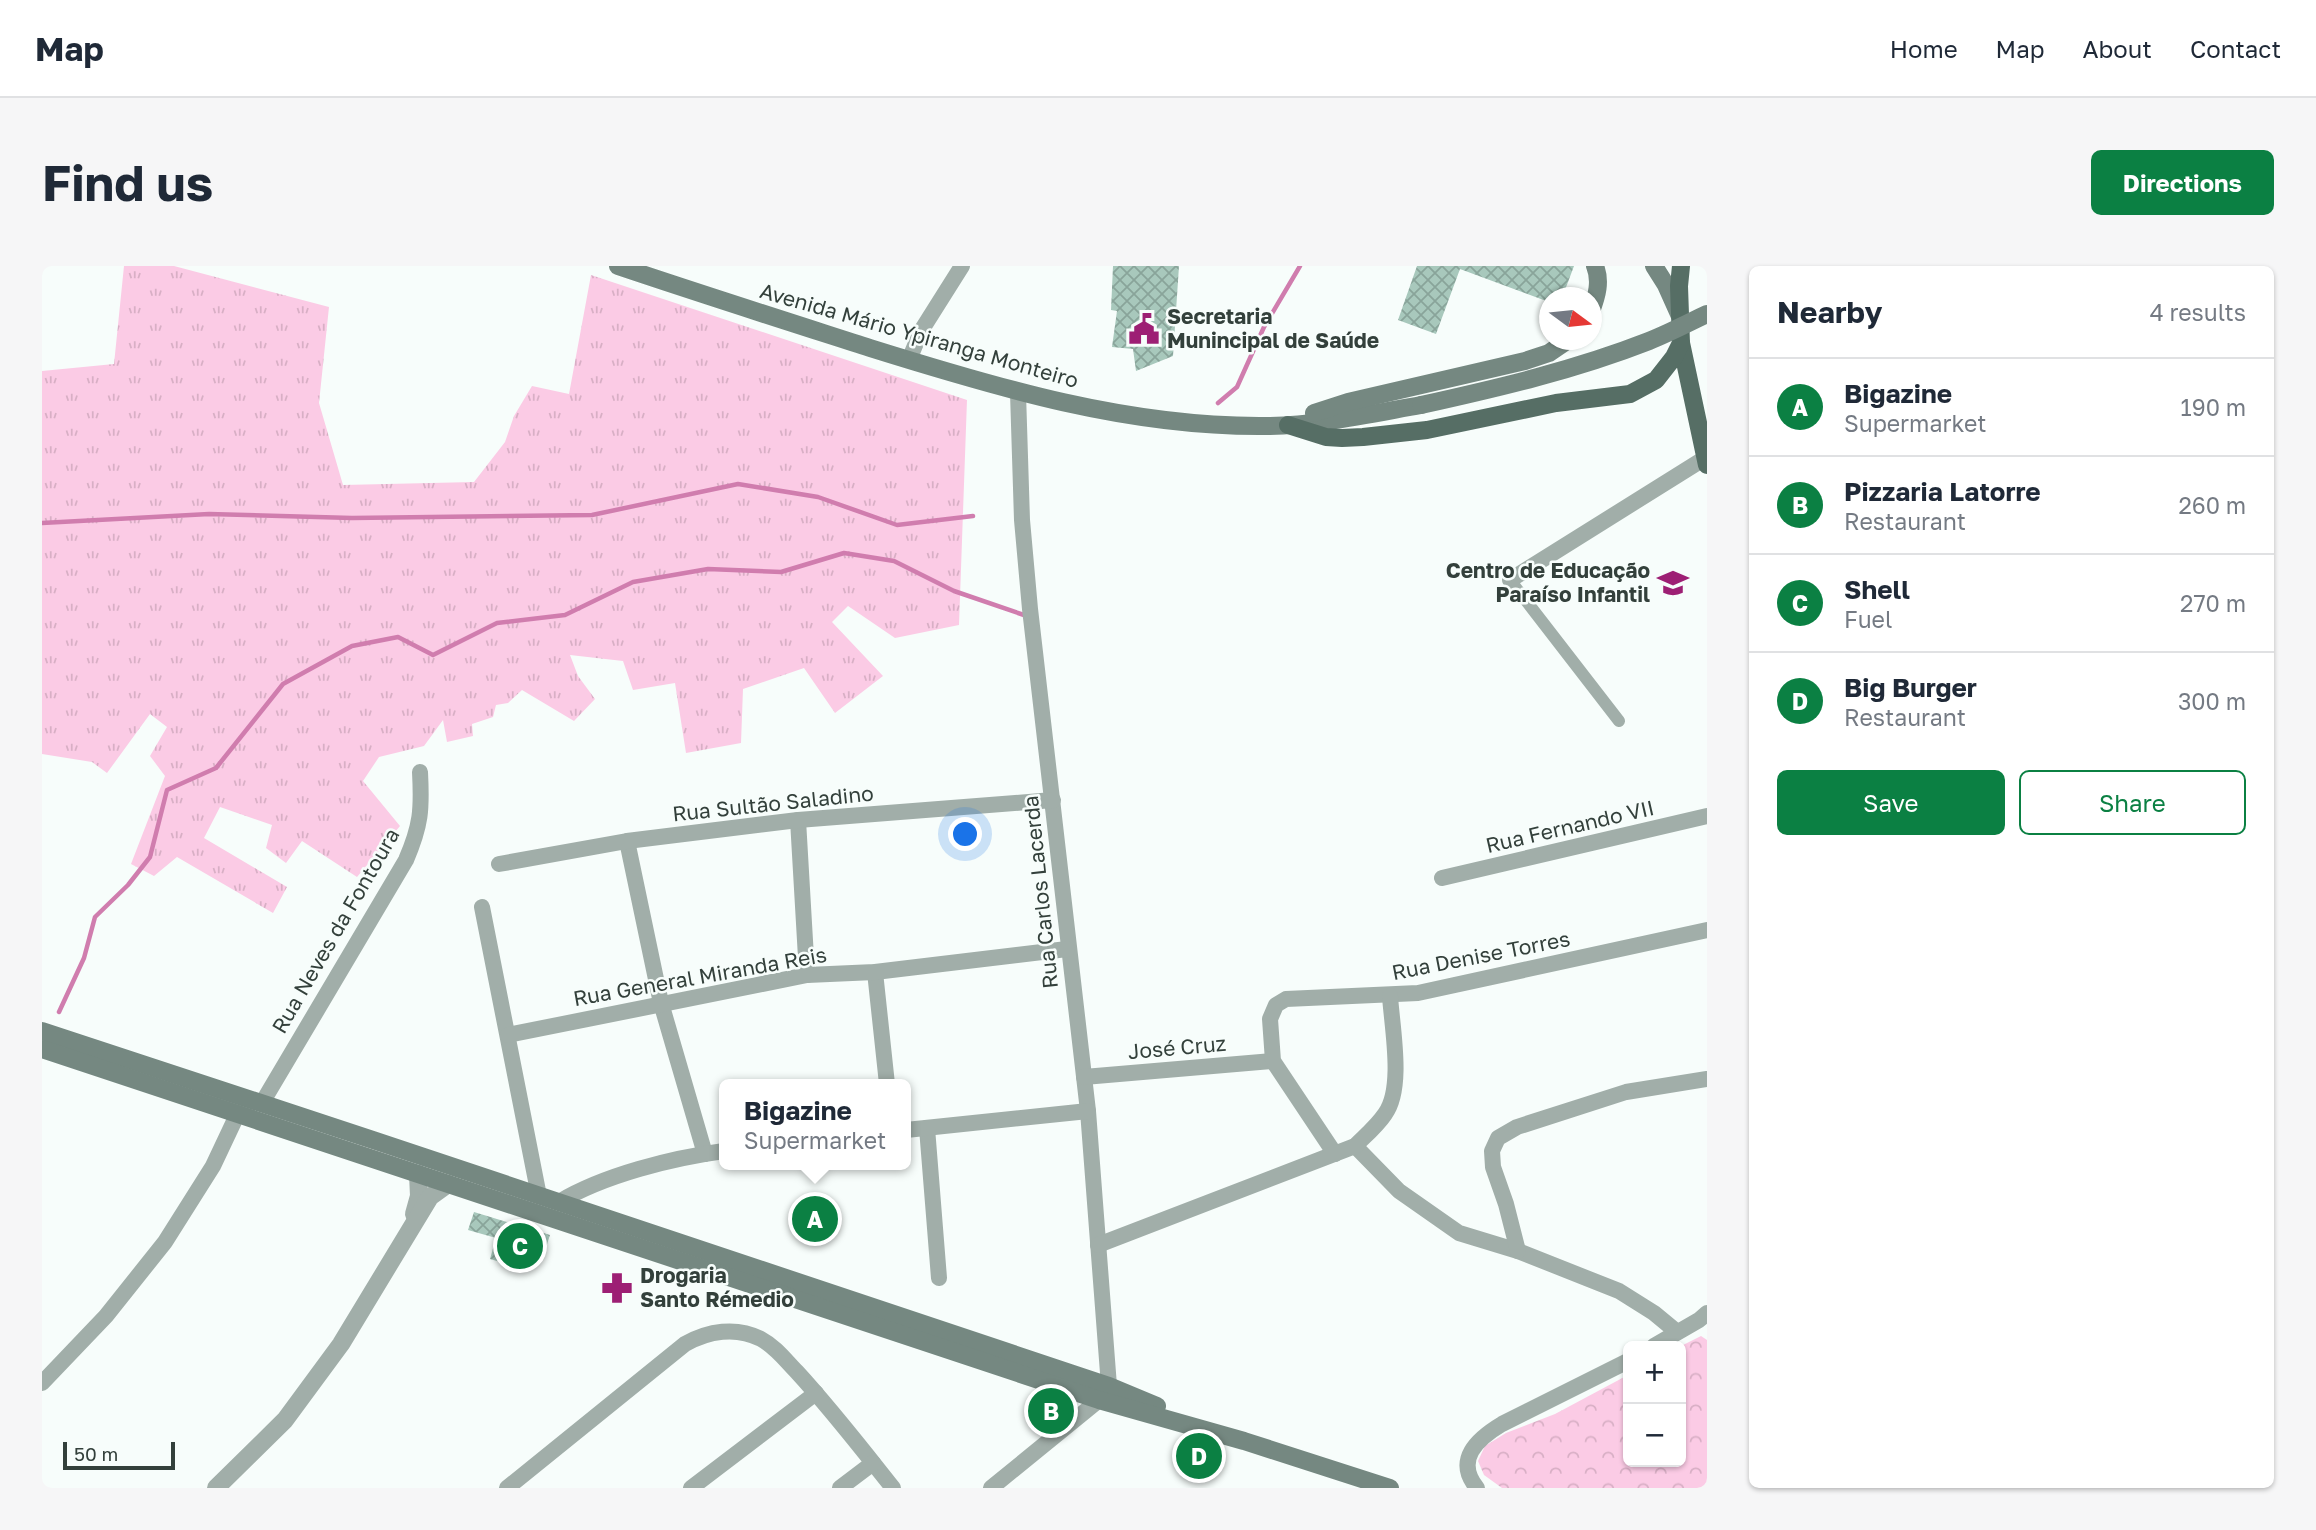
<!DOCTYPE html>
<html lang="en">
<head>
<meta charset="utf-8">
<style>
	:root { --surface:#fff; --page:#f6f6f7; --text:#1f2937; --muted:#747a83; --line:#e0e1e3; --accent:#0b8043 }
	body { margin:0; font-family:"Golos Text",sans-serif; background:var(--page); color:var(--text) }
	.controls { position:absolute; right:21px; bottom:21px; display:grid; overflow:hidden; border-radius:10px; box-shadow:0 2px 5px #0004 }
	.controls button { width:63px; height:63px; display:grid; place-items:center; padding:0; border:0; border-bottom:2px solid var(--line); background:var(--surface); color:var(--text); font:35px sans-serif }
	.compass { position:absolute; left:1497px; top:21px; width:63px; height:63px; border-radius:50%; background:var(--surface); box-shadow:0 2px 5px #0004; rotate:105deg }
	.scale { position:absolute; left:21px; bottom:18px; width:112px; box-sizing:border-box; padding-left:7px; border:4px solid #33403b; border-top:0; font-size:19px; line-height:24px; white-space:nowrap; color:#33403b; -webkit-text-stroke:5px #f7fdfb; paint-order:stroke }
	.you { position:absolute; left:924px; top:569px; width:24px; height:24px; margin:-18px; border:5px solid #fff; border-radius:50%; background:#1a73e8; box-shadow:0 0 0 10px #1a73e833 }
	.badge { display:grid; place-items:center; width:46px; height:46px; border-radius:50%; background:var(--accent); color:#fff; font-size:23px; font-weight:700 }
	.pin { position:absolute; translate:-50% -50%; border:4px solid #fff; box-shadow:0 2px 7px #0006 }
	.popup { position:absolute; left:677px; top:813px; width:192px; height:91px; box-sizing:border-box; display:grid; place-content:center; border-radius:10px; background:var(--surface); filter:drop-shadow(0 2px 5px #0005); font-size:23px; white-space:nowrap; color:var(--muted) }
	.popup b { font-size:26px; color:var(--text) }
	.popup::after { content:''; position:absolute; left:50%; top:100%; margin-left:-14px; border:14px solid transparent; border-top-color:var(--surface) }
	.list { margin:0; padding:0; list-style:none }
	h2 { display:flex; justify-content:space-between; align-items:center; height:91px; margin:0; padding:0 28px; font-size:30px }
	h2 small { font-size:23px; font-weight:400; color:var(--muted) }
	.list li { display:grid; grid-template-columns:46px 1fr auto; gap:21px; align-items:center; box-sizing:border-box; height:98px; padding:0 28px; border-top:2px solid var(--line) }
	.list b { display:block; font-size:26px; white-space:nowrap }
	.list p { margin:0; font-size:23px; white-space:nowrap; color:var(--muted) }
	.list em { font-size:23px; font-style:normal; color:var(--muted) }
	.actions { display:flex; gap:14px; padding:21px 28px }
	.actions a { flex:1; padding:16px 0; border:2px solid var(--accent); border-radius:10px; text-align:center; font-size:24px; color:var(--accent) }
	.actions .main { background:var(--accent); color:#fff }
	.map { position:relative; flex:none; width:1665px; height:1222px; overflow:hidden; border-radius:10px }
	header { display:flex; align-items:center; gap:42px; box-sizing:border-box; height:98px; padding:0 35px; background:var(--surface); border-bottom:2px solid var(--line) }
	header strong { font-size:33px }
	nav { display:flex; gap:38px; margin-inline-start:auto; font-size:24px }
	.intro { display:flex; align-items:center; justify-content:space-between; box-sizing:border-box; height:168px; padding:0 42px }
	h1 { margin:0; font-size:49px }
	.button { padding:18px 32px; border-radius:10px; background:var(--accent); color:#fff; font-size:24px; font-weight:700 }
	main { display:flex; gap:42px; padding:0 42px }
	aside { flex:1; background:var(--surface); border-radius:10px; box-shadow:0 2px 5px #0004 }
	.map>svg:first-child { display:block }
	.grass { fill:url(#grass-tufts) }
	.forest { fill:url(#forest-crowns) }
	.lines { fill:none; stroke-linecap:round; stroke-linejoin:round }
	.stream { stroke:#d07dae; stroke-width:4.5 }
	.building { fill:url(#building-cross-hatch) }
	.pedestrian { stroke:#a1aea9; stroke-width:12 }
	.minor { stroke:#a1aea9; stroke-width:16 }
	.tertiary { stroke:#a1aea9; stroke-width:18 }
	.secondary { stroke:#758881; stroke-width:18 }
	.primary { stroke:#566e65; stroke-width:18 }
	.secondary-bridge { stroke:#758881; stroke-width:18 }
	.labels { text-anchor:middle; stroke-width:5; stroke-linejoin:round; paint-order:stroke }
	.poi-label { font-size:21px; font-weight:bold; fill:#33403b; stroke:#f7fdfb; text-anchor:start }
	.street-label { font-size:21px; fill:#33403b; stroke:#f7fdfb }
</style>
</head>
<body>
<header>
<strong>Map</strong>
<nav><a>Home</a><a>Map</a><a>About</a><a>Contact</a></nav>
</header>
<div class="intro"><h1>Find us</h1><a class="button">Directions</a></div>
<main>
<div class="map">
<svg width="1665" height="1222" viewBox="0 0 1665 1222">
	<defs>
		<pattern id="grass-tufts" width="24" height="20" patternUnits="userSpaceOnUse" patternTransform="scale(1.75)"><rect width="24" height="20" fill="#fbcbe5"/><path d="M3 7l-1-3M5 7V3M7 7l1-3M15 17l-1-3M17 17v-4M19 17l1-3" fill="none" stroke="#d8afc5"/></pattern>
		<pattern id="forest-crowns" width="20" height="18" patternUnits="userSpaceOnUse" patternTransform="scale(1.75)"><rect width="20" height="18" fill="#fbcbe5"/><path d="M2 6a3 3 0 1 1 6 0M12 15a3 3 0 1 1 6 0" fill="none" stroke="#d8afc5"/></pattern>
		<pattern id="building-cross-hatch" width="8" height="8" patternUnits="userSpaceOnUse" patternTransform="scale(1.75)"><rect width="8" height="8" fill="#a8c8bc"/><path d="M0 0l8 8M0 8l8-8" fill="none" stroke="#89a49a"/></pattern>
	</defs>
	<rect width="100%" height="100%" fill="#f7fdfb"/>
	<path class="grass" d="M82,0H132L287,41L277,137L301,219L432,216L463,176L472,150L490,120L527,128L549,9L925,134L917,359L853,372L806,340L790,356L841,410L793,447L762,402L701,423L699,477L644,487L633,417L591,424L581,395L528,389L536,410L553,433L532,455L480,424L466,437L454,439L451,451L430,458L431,470L405,476L401,454L382,480L337,491L321,515L358,560L315,611L260,575L244,597L224,582L230,559L178,541L162,572L245,621L231,647L135,591L112,610L89,598L123,510L108,490L125,461L108,448L65,507L50,496L0,488V105L72,98Z"/>
	<path class="forest" d="M1659,1070L1665,1074V1222H1460L1442,1209L1436,1195L1443,1180L1464,1167L1513,1148L1586,1109V1196H1639V1080Z"/>
	<g class="lines">
		<g class="stream">
			<path d="M1176,137L1195,121L1222,61L1258,0"/>
			<path d="M0,257L167,248L310,252L550,249L696,218L776,231L855,259L931,250"/>
			<path d="M17,746L42,692L53,651L86,619L108,591L125,524L174,502L241,418L310,380L356,371L391,389L455,357L523,349L591,316L666,303L739,306L802,287L852,295L912,325L982,349"/>
		</g>
	</g>
	<g class="building">
		<path d="M1071,0H1137L1131,90L1094,105L1091,83L1070,81L1075,45L1069,44Z"/>
		<path d="M1375,0H1532L1520,32H1507V36L1418,3L1394,68L1356,54Z"/>
		<path d="M432,946L508,969L501,990L491,987L486,1004L448,993L454,972L426,964Z"/>
	</g>
	<g class="lines">
		<path class="pedestrian" d="M1468,314L1577,455"/>
		<g class="minor">
			<path d="M867,94L879,65L920,0"/>
			<path d="M976,127L980,254L988,343L1046,845L1067,1120"/>
			<path d="M1468,314L1663,192"/>
			<path d="M756,554L765,709"/>
			<path d="M585,575L619,737L663,888"/>
			<path d="M457,598L585,575L756,554L1011,534"/>
			<path d="M1400,612L1665,550"/>
			<path d="M440,641L497,930"/>
			<path d="M833,706L845,818"/>
			<path d="M466,769L765,709L833,706L1025,683"/>
			<path d="M1042,811L1231,795"/>
			<path d="M220,837L364,594C379,559 380,544 378,506"/>
			<path d="M885,862L897,1012"/>
			<path d="M864,864L1046,845"/>
			<path d="M1313,880L1357,925L1417,967L1476,985L1577,1025L1612,1047L1635,1066"/>
			<path d="M1293,888L1231,795L1228,753L1234,739L1244,733L1376,727L1665,664"/>
			<path d="M517,936C562,909 630,892 682,885"/>
			<path d="M1056,979L1313,880C1323,870 1335,860 1343,848C1362,822 1350,762 1348,730"/>
			<path d="M1476,985L1464,938L1451,901L1450,885L1456,872L1475,861L1584,826L1665,813"/>
			<path d="M1612,1080L1657,1054L1665,1047"/>
			<path d="M0,1117L64,1050L123,976L171,900L196,847"/>
			<path d="M465,1222L643,1078C666,1065 694,1060 719,1073C734,1081 744,1095 755,1106C789,1143 820,1183 851,1222"/>
			<path d="M649,1222L774,1127"/>
			<path d="M798,1222L831,1197"/>
			<path d="M949,1222L1057,1134"/>
			<path d="M1435,1222C1412,1194 1435,1173 1460,1158L1586,1095"/>
		</g>
		<g class="tertiary">
			<path d="M372,948L377,930L376,908"/>
			<path d="M174,1222L243,1154L299,1078L388,931L406,918"/>
		</g>
		<g class="secondary">
			<path d="M576,0C659,28 744,55 828,82C956,122 1086,161 1222,160C1274,160 1328,148 1379,139"/>
			<path d="M1612,0L1624,19L1637,48"/>
			<path d="M1549,45C1555,30 1559,15 1553,0"/>
			<path d="M1272,147L1306,136L1483,95L1507,87L1526,74"/>
			<path d="M0,765L331,874L1067,1120L1115,1140"/>
			<path d="M0,783L1057,1134L1202,1175L1348,1222"/>
		</g>
		<g class="primary">
			<path d="M1639,0L1637,20L1639,77L1665,199"/>
			<path d="M1246,159L1284,171L1300,172L1321,171L1385,164L1514,137L1588,128L1614,114L1632,91L1639,77"/>
		</g>
		<path class="secondary-bridge" d="M1379,139C1456,122 1533,104 1607,75C1627,67 1646,57 1665,48"/>
	</g>
	<defs>
		<symbol id="civic-bare" viewBox="-9 -9 18 18"><path d="M-.6-6.5H3V-4.5H.6V-3L4-1V1h2V6H-6V1h2V-1L-.6-3ZM-1.2 2.5V6h2.4V2.5Z" fill="#9d1f74" stroke="#f7fdfb" stroke-width="2.5" paint-order="stroke"/></symbol>
		<symbol id="school-bare" viewBox="-9 -9 18 18"><path d="M0-5L7-2L0 1L-7-2ZM-4 1L0 2.5L4 1V4Q0 6-4 4Z" fill="#9d1f74" stroke="#f7fdfb" stroke-width="2.5" paint-order="stroke"/></symbol>
		<symbol id="pharmacy-bare" viewBox="-9 -9 18 18"><path d="M-2-6h4v4h4v4h-4v4h-4v-4h-4v-4h4Z" fill="#9d1f74" stroke="#f7fdfb" stroke-width="2.5" paint-order="stroke"/></symbol>
	</defs>
	<g fill-rule="evenodd">
		<use href="#civic-bare" x="1080" y="41" width="44" height="44"/>
		<use href="#school-bare" x="1609" y="295" width="44" height="44"/>
		<use href="#pharmacy-bare" x="553" y="1000" width="44" height="44"/>
	</g>
	<g class="labels">
		<g class="poi-label">
			<text x="1125" y="58">Secretaria<tspan x="1125" dy="24">Munincipal de Saúde</tspan></text>
			<text x="1608" y="312" text-anchor="end">Centro de Educação<tspan x="1608" dy="24">Paraíso Infantil</tspan></text>
			<text x="598" y="1017">Drogaria<tspan x="598" dy="24">Santo Rémedio</tspan></text>
		</g>
		<g class="street-label">
			<text transform="translate(877 70) rotate(16)" y="7">Avenida Mário Ypiranga Monteiro</text>
			<text transform="translate(731 538) rotate(-6)" y="7">Rua Sultão Saladino</text>
			<text transform="translate(1528 561) rotate(-13)" y="7">Rua Fernando VII</text>
			<text transform="translate(999 626) rotate(-96)" y="7">Rua Carlos Lacerda</text>
			<text transform="translate(294 665) rotate(-60)" y="7">Rua Neves da Fontoura</text>
			<text transform="translate(1439 690) rotate(-11)" y="7">Rua Denise Torres</text>
			<text transform="translate(658 711) rotate(-10)" y="7">Rua General Miranda Reis</text>
			<text transform="translate(1135 782) rotate(-5)" y="7">José Cruz</text>
		</g>
	</g>
</svg>
<div class="controls">
<button>+</button>
<button>−</button>
</div>
<svg class="compass" viewBox="-18 -18 36 36"><path d="M0-13l5 13h-10z" fill="#e53935"/><path d="M0 13l5-13h-10z" fill="#747a83"/></svg>
<div class="scale">50 m</div>
<div class="you"></div>
<div class="pin badge" style="left:773px;top:953px">A</div>
<div class="popup"><b>Bigazine</b>Supermarket</div>
<div class="pin badge" style="left:1009px;top:1145px">B</div>
<div class="pin badge" style="left:478px;top:980px">C</div>
<div class="pin badge" style="left:1157px;top:1190px">D</div>
</div>
<aside>
<h2>Nearby<small>4 results</small></h2>
<ul class="list">
<li><span class="badge">A</span><div><b>Bigazine</b><p>Supermarket</p></div><em>190 m</em></li>
<li><span class="badge">B</span><div><b>Pizzaria Latorre</b><p>Restaurant</p></div><em>260 m</em></li>
<li><span class="badge">C</span><div><b>Shell</b><p>Fuel</p></div><em>270 m</em></li>
<li><span class="badge">D</span><div><b>Big Burger</b><p>Restaurant</p></div><em>300 m</em></li>
</ul>
<div class="actions"><a class="main">Save</a><a>Share</a></div>
</aside>
</main>
</body>
</html>
